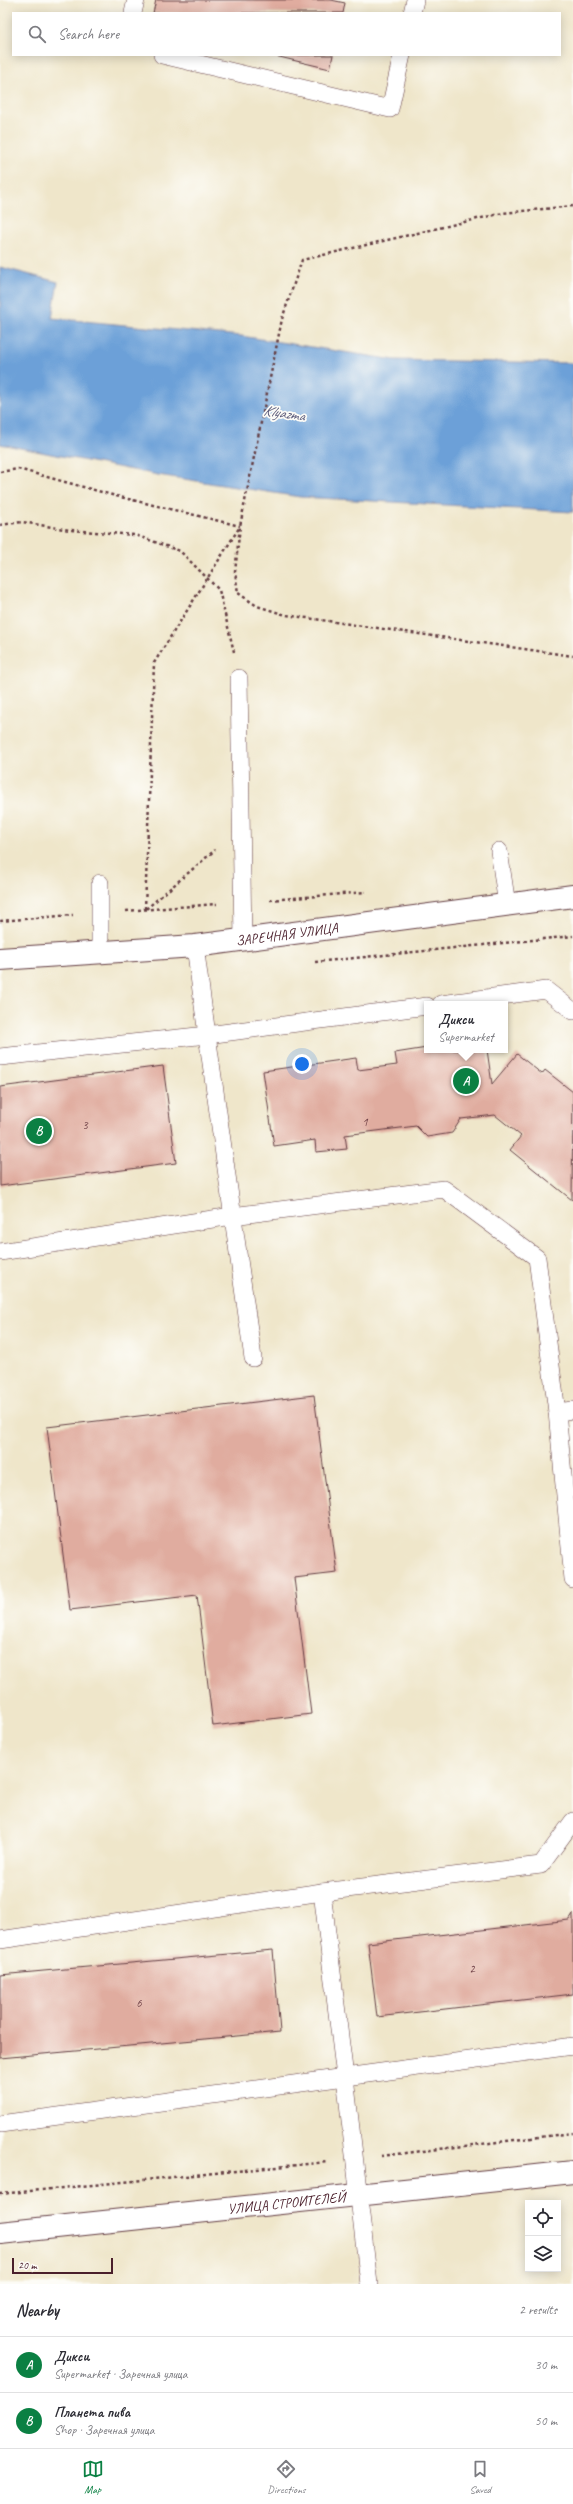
<!DOCTYPE html>
<html lang="en">
<head>
<meta charset="utf-8">
<style>
	:root { --surface:#fff; --page:#f7f7f7; --text:#2b2b33; --muted:#7c7c81; --line:#e1e1e2; --accent:#0b8043 }
	body { margin:0; font-family:Caveat,sans-serif; background:var(--page); color:var(--text) }
	.controls { position:absolute; right:12px; bottom:12px; display:grid; overflow:hidden; border-radius:0px; box-shadow:0 2px 10px #0003 }
	.controls button { width:36px; height:36px; display:grid; place-items:center; padding:0; border:0; border-bottom:1px solid var(--line); background:var(--surface); color:var(--text); font:20px sans-serif }
	.scale { position:absolute; left:12px; bottom:10px; width:101px; box-sizing:border-box; padding-left:4px; border:2px solid #4a1f2b; border-top:0; font-size:11px; line-height:14px; white-space:nowrap; color:#4a1f2b; -webkit-text-stroke:3px #fdfcf7; paint-order:stroke }
	.you { position:absolute; left:302px; top:1064px; width:14px; height:14px; margin:-10px; border:3px solid #fff; border-radius:50%; background:#1a73e8; box-shadow:0 0 0 6px #1a73e833 }
	.badge { display:grid; place-items:center; width:26px; height:26px; border-radius:50%; background:var(--accent); color:#fff; font-size:13px; font-weight:700 }
	.pin { position:absolute; translate:-50% -50%; border:2px solid #fff; box-shadow:0 1px 4px #0006 }
	.popup { position:absolute; left:424px; top:1001px; width:84px; height:52px; box-sizing:border-box; display:grid; place-content:center; border-radius:0px; background:var(--surface); filter:drop-shadow(0 1px 3px #0005); font-size:13px; white-space:nowrap; color:var(--muted) }
	.popup b { font-size:15px; color:var(--text) }
	.popup::after { content:''; position:absolute; left:50%; top:100%; margin-left:-8px; border:8px solid transparent; border-top-color:var(--surface) }
	.list { margin:0; padding:0; list-style:none }
	h2 { display:flex; justify-content:space-between; align-items:center; height:52px; margin:0; padding:0 16px; font-size:17px }
	h2 small { font-size:13px; font-weight:400; color:var(--muted) }
	.list li { display:grid; grid-template-columns:26px 1fr auto; gap:12px; align-items:center; box-sizing:border-box; height:56px; padding:0 16px; border-top:1px solid var(--line) }
	.list b { display:block; font-size:15px; white-space:nowrap }
	.list p { margin:0; font-size:13px; white-space:nowrap; color:var(--muted) }
	.list em { font-size:13px; font-style:normal; color:var(--muted) }
	.icon { flex:none; width:22px; height:22px; fill:none; stroke:currentColor; stroke-width:2; stroke-linecap:round; stroke-linejoin:round }
	.map { position:relative; flex:none; width:573px; height:2284px; overflow:hidden }
	.search { position:absolute; background:var(--surface); box-shadow:0 2px 10px #0003; left:12px; right:12px; top:12px; height:44px; display:flex; align-items:center; gap:10px; box-sizing:border-box; padding:0 14px; border-radius:0px; color:var(--muted); font-size:15px }
	.sheet { height:164px; background:var(--surface) }
	nav { display:flex; justify-content:space-around; align-items:center; box-sizing:border-box; height:56px; border-top:1px solid var(--line); background:var(--surface); font-size:11px; color:var(--muted) }
	nav a { display:grid; justify-items:center; gap:2px }
	nav .on { color:var(--accent) }
	.map>svg:first-child { display:block }
	.water { fill:#6ca0d8; stroke:#5b6082 }
	.building { fill:#e0ac9f }
	.lines { fill:none; stroke-linecap:round; stroke-linejoin:round }
	.service-casing { stroke:#633d43; stroke-width:18 }
	.minor-casing { stroke:#633d43; stroke-width:24 }
	.path { stroke:#633d43; stroke-width:2.5; stroke-dasharray:3 3; stroke-linecap:butt }
	.service { stroke:#fff; stroke-width:17 }
	.minor { stroke:#fff; stroke-width:22 }
	.labels { text-anchor:middle; stroke-width:3.5; stroke-linejoin:round; paint-order:stroke }
	.number-label { font-size:12px; fill:#704248 }
	.street-label { font-size:14px; fill:#4a1f2b; stroke:#fdfcf7 }
	.water-label { font-size:15px; font-style:italic; fill:#595979; stroke:#fdfcf7 }
</style>
</head>
<body>
<div class="map">
<svg width="573" height="2284" viewBox="0 0 573 2284">
	<rect width="100%" height="100%" fill="#fdfcf7"/>
	<filter id="ink" filterUnits="userSpaceOnUse"><feTurbulence type="fractalNoise" baseFrequency=".025" numOctaves="2"/><feDisplacementMap in="SourceGraphic" scale="8" xChannelSelector="R" yChannelSelector="G"/><feConvolveMatrix kernelMatrix="1 2 1 2 8 2 1 2 1" color-interpolation-filters="sRGB"/></filter>
	<filter id="wash" filterUnits="userSpaceOnUse"><feTurbulence type="fractalNoise" baseFrequency=".012" numOctaves="4" result="noise"/><feDisplacementMap in="SourceGraphic" scale="16" xChannelSelector="R" yChannelSelector="G"/><feGaussianBlur stdDeviation="0.9" result="paint"/><feColorMatrix in="noise" values="0 0 0 0 0 0 0 0 0 0 0 0 0 0 0 0 0 1.4 0 .05"/><feComposite in="paint" operator="in"/></filter>
	<g filter="url(#wash)">
		<rect width="100%" height="100%" fill="#efe6ca"/>
		<path class="water" d="M0,267L58,282L52,318L241,336L395,360L573,363V512L300,497L158,475L0,444Z"/>
		<g id="blocks">
			<g class="building">
				<path d="M156,0H331L345,3L343,13H153Z"/>
				<path d="M271,55H333L330,69Z"/>
				<path d="M427,1048V1050H487L492,1084L517,1054L542,1074L545,1070L573,1092L572,1200L510,1150L521,1136L495,1115L461,1119L452,1133L427,1137L416,1126L345,1135L347,1149L316,1152L315,1140L274,1146L263,1071L356,1058L358,1070L397,1065L395,1053Z"/>
				<path d="M163,1066L176,1163L0,1186V1087Z"/>
				<path d="M314,1395L337,1573L294,1578L311,1714L213,1726L197,1595L70,1610L47,1427Z"/>
				<path d="M573,1914V1994L377,2017L368,1943L569,1920Z"/>
				<path d="M273,1950L280,2032L0,2058V1975Z"/>
			</g>
		</g>
	</g>
	<g filter="url(#ink)">
		<use href="#blocks" fill-opacity="0" stroke="#633d43" stroke-width="1"/>
		<g class="lines">
			<defs>
				<g id="service">
					<path d="M133,13L136,0"/>
					<path d="M412,13L415,0"/>
					<path d="M162,55L390,109L402,55"/>
					<path d="M239,678L243,941"/>
					<path d="M499,851L507,905"/>
					<path d="M100,953V883"/>
					<path d="M441,1004L546,990L573,1011"/>
					<path d="M0,1057L207,1035L195,946"/>
					<path d="M0,1252L232,1216L444,1189L537,1258L557,1412L573,1410"/>
					<path d="M253,1358L207,1035L427,1006"/>
					<path d="M557,1412L573,1579"/>
					<path d="M573,1821L541,1865L322,1892L345,2077L573,2046"/>
					<path d="M0,1940L322,1892"/>
					<path d="M0,2124L345,2077L369,2284"/>
				</g>
				<g id="minor">
					<path id="s1" d="M0,959L195,946L573,896"/>
					<path id="s2" d="M0,2233L573,2172"/>
				</g>
			</defs>
			<use href="#service" class="service-casing"/>
			<use href="#minor" class="minor-casing"/>
			<g class="path">
				<path d="M573,206L503,213L302,260L282,319L240,526L235,572L238,593L257,606L286,615L573,656"/>
				<path d="M0,472L18,469L116,496L240,526"/>
				<path d="M0,525L22,522L70,530L135,535L180,551L219,590L234,652"/>
				<path d="M270,900L366,892"/>
				<path d="M145,909L154,663L239,528"/>
				<path d="M146,909L215,850"/>
				<path d="M126,911L217,904"/>
				<path d="M0,921L73,915"/>
				<path d="M315,962L573,936"/>
				<path d="M381,2156L573,2133"/>
				<path d="M0,2194L328,2162"/>
			</g>
			<use href="#service" class="service"/>
			<use href="#minor" class="minor"/>
		</g>
	</g>
	<g class="labels">
		<g class="number-label">
			<text x="365" y="1126">1</text>
			<text x="85" y="1129">3</text>
			<text x="472" y="1973">2</text>
			<text x="139" y="2007">6</text>
		</g>
		<g class="street-label">
			<text dy="5" stroke="none"><textPath href="#s1" startOffset="288">ЗАРЕЧНАЯ УЛИЦА</textPath></text>
			<text dy="5" stroke="none"><textPath href="#s2" startOffset="288">УЛИЦА СТРОИТЕЛЕЙ</textPath></text>
		</g>
		<g class="water-label">
			<text transform="translate(284 413) rotate(8)" y="5">Klyazma</text>
		</g>
	</g>
</svg>
<div class="controls">
<button><svg class="icon" aria-label="locate" viewBox="0 0 24 24"><circle cx="12" cy="12" r="6"/><path d="M12 2v4M12 18v4M2 12h4M18 12h4"/></svg></button>
<button><svg class="icon" aria-label="layers" viewBox="0 0 24 24"><path d="M12 4l9 5-9 5-9-5zM3 14l9 5 9-5"/></svg></button>
</div>
<div class="scale">20 m</div>
<div class="you"></div>
<div class="pin badge" style="left:466px;top:1081px">A</div>
<div class="popup"><b>Дикси</b>Supermarket</div>
<div class="pin badge" style="left:39px;top:1131px">B</div>
<div class="search"><svg class="icon" aria-label="search" viewBox="0 0 24 24"><circle cx="10" cy="10" r="6"/><path d="M15 15l6 6"/></svg>Search here</div>
</div>
<section class="sheet">
<h2>Nearby<small>2 results</small></h2>
<ul class="list">
<li><span class="badge">A</span><div><b>Дикси</b><p>Supermarket · Заречная улица</p></div><em>30 m</em></li>
<li><span class="badge">B</span><div><b>Планета пива</b><p>Shop · Заречная улица</p></div><em>50 m</em></li>
</ul>
</section>
<nav>
<a class="on"><svg class="icon" aria-label="map" viewBox="0 0 24 24"><path d="M3 6l6-2 6 2 6-2v14l-6 2-6-2-6 2zM9 4v14M15 6v14"/></svg>Map</a>
<a><svg class="icon" aria-label="directions" viewBox="0 0 24 24"><path d="M12 3l9 9-9 9-9-9zM9 14v-3h6M13 9l2 2-2 2"/></svg>Directions</a>
<a><svg class="icon" aria-label="saved" viewBox="0 0 24 24"><path d="M7 4h10v16l-5-4-5 4z"/></svg>Saved</a>
</nav>
</body>
</html>
